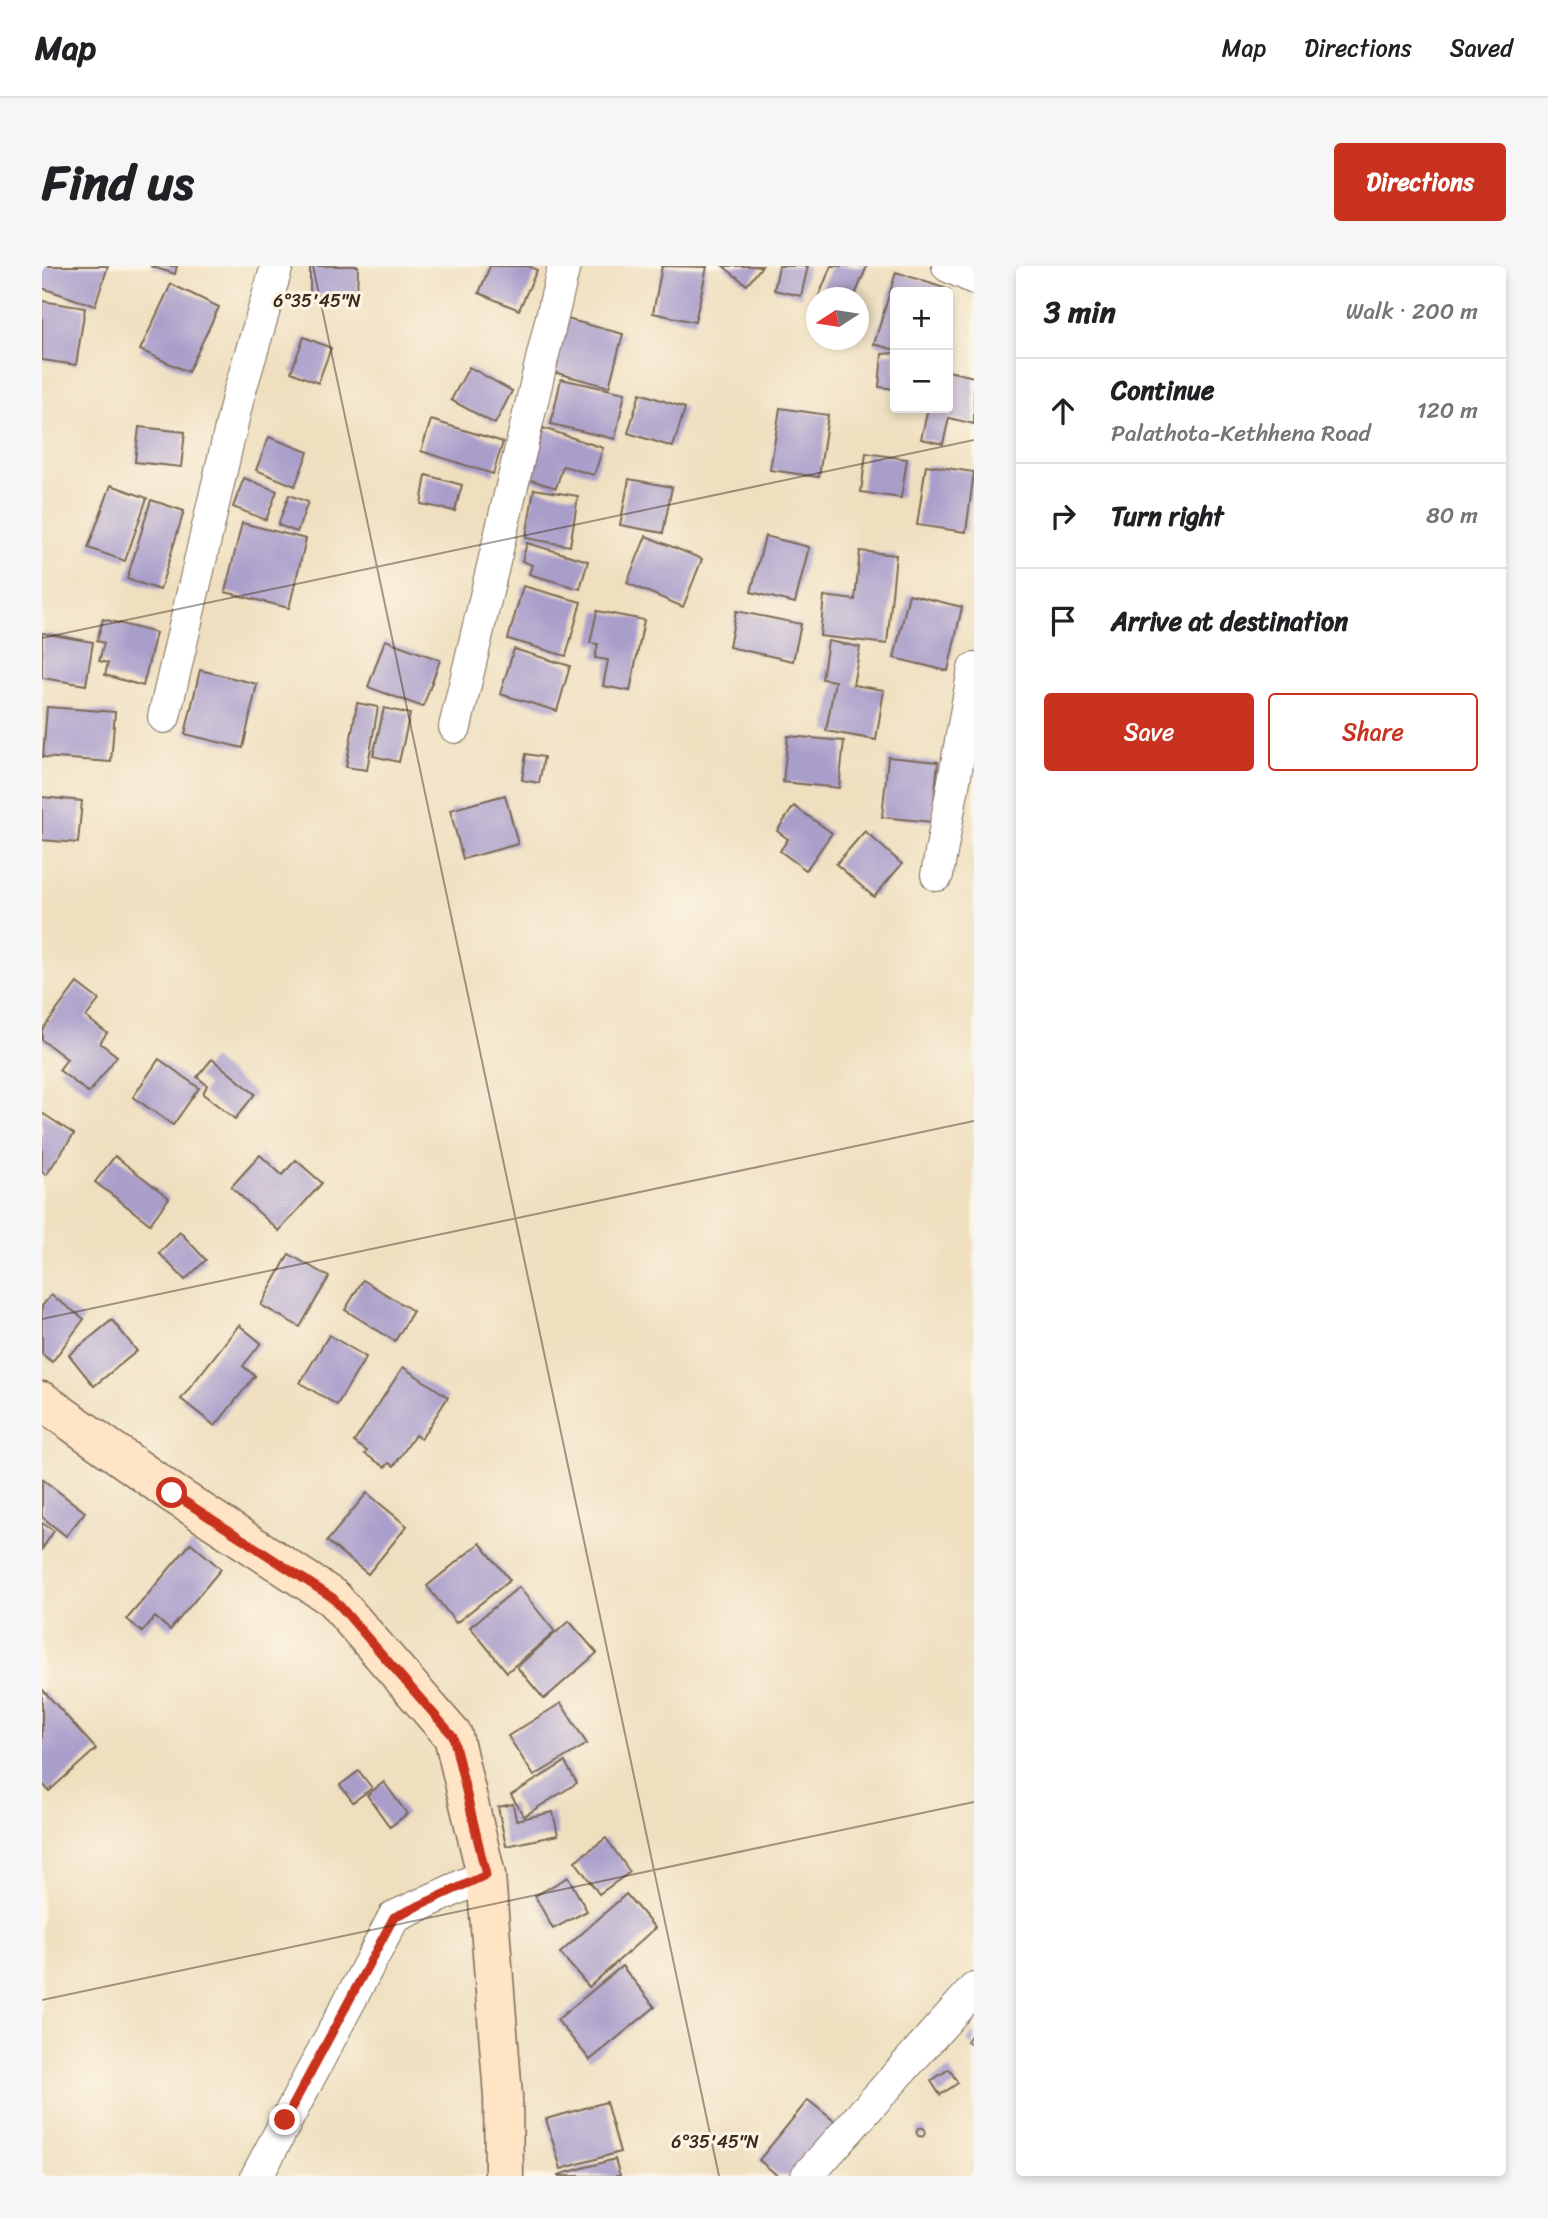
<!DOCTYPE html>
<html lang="en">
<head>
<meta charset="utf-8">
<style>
	:root { --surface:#fff; --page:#f6f6f6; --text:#202124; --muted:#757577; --line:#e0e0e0; --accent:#c8321e }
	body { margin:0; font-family:Sriracha,sans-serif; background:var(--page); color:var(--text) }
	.controls { position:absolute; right:21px; top:21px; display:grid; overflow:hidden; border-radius:7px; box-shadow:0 4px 10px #0003 }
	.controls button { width:63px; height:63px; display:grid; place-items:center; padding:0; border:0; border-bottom:2px solid var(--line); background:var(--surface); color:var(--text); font:35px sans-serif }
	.compass { position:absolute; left:764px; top:21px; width:63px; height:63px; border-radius:50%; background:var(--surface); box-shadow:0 4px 10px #0003; rotate:258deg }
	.stop { position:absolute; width:21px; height:21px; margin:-16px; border:5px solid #c8321e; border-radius:50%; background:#fff }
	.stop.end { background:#c8321e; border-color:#fff; box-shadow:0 2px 7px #0008 }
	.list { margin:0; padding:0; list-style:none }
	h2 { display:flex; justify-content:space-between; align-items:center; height:91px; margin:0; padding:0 28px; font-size:30px }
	h2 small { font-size:23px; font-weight:400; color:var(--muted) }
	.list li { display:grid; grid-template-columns:46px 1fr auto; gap:21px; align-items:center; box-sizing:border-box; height:105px; padding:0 28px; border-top:2px solid var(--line) }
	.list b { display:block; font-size:26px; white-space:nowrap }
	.list p { margin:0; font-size:23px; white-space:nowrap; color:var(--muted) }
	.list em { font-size:23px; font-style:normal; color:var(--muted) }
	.actions { display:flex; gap:14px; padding:21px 28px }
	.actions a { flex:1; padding:16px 0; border:2px solid var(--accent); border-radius:7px; text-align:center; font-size:24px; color:var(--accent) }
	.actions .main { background:var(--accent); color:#fff }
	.icon { flex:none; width:38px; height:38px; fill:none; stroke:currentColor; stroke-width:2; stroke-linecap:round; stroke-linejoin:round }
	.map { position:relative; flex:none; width:932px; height:1910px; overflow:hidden; border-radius:7px }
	header { display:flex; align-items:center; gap:42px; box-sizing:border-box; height:98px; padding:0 35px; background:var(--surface); border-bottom:2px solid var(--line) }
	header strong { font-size:33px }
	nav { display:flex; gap:38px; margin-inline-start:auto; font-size:24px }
	.intro { display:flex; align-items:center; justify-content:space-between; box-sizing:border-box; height:168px; padding:0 42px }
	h1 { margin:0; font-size:49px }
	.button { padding:18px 32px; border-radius:7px; background:var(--accent); color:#fff; font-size:24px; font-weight:700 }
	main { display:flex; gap:42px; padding:0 42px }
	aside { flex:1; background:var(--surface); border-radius:7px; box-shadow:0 4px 10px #0003 }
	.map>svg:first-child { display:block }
	.building { fill:#a99dca }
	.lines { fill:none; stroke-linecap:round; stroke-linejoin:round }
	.street-casing { stroke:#7a6956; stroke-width:34 }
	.secondary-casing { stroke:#7a6956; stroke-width:41 }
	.street { stroke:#fff; stroke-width:32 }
	.secondary { stroke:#ffe4c6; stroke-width:38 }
	.route { stroke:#c8321e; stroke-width:9 }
	.ticks { fill:none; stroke:#3b2a1e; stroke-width:2; stroke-opacity:0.45 }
	.ticks-label { font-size:18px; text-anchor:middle; fill:#3b2a1e; stroke:#fcf5e5; stroke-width:6; stroke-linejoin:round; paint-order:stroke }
</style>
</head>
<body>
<header>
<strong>Map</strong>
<nav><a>Map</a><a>Directions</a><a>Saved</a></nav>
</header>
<div class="intro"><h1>Find us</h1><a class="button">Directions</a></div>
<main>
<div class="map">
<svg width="932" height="1910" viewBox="0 0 932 1910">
	<rect width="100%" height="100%" fill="#fcf5e5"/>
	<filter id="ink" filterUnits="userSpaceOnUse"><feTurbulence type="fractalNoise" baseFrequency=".0143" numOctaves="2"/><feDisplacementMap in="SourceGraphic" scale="14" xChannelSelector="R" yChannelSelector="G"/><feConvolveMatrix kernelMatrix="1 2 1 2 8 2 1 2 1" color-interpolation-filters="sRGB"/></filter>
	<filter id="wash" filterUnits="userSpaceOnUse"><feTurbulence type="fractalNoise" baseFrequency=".00686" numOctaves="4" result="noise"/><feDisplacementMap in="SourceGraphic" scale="28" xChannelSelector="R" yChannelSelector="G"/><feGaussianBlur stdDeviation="1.57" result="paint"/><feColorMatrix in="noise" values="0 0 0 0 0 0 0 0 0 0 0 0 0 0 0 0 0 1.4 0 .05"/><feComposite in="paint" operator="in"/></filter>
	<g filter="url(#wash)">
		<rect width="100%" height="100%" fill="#efdfbf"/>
		<g id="blocks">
			<g class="building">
				<path d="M0,0H66L53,40L0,22Z"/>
				<path d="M108,0H135L133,8Z"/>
				<path d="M268,0H316L315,30L268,29Z"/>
				<path d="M448,0H486L495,4L477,44L437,27Z"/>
				<path d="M620,0L665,1L653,56L611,47Z"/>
				<path d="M681,0H720L705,19Z"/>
				<path d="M737,0H766L759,30L732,24Z"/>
				<path d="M789,0H825L812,32H776Z"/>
				<path d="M854,6L908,24V26H853V84L832,78Z"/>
				<path d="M129,18L177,41L146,106L98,84Z"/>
				<path d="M0,35L43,42L34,99L0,94Z"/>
				<path d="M525,53L581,68L567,121L511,106Z"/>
				<path d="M262,71L289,82L276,117L249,106Z"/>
				<path d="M853,87V123L837,121L840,88Z"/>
				<path d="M427,101L470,125L453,158L409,134Z"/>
				<path d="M906,105L932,111V158L907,152L901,178L879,173L886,142H906Z"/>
				<path d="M519,113L583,127L573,173L509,158Z"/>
				<path d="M598,127L643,142L631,181L586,167Z"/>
				<path d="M738,142L786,149L777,211L728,204Z"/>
				<path d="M389,154L461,176L451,208L379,185Z"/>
				<path d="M97,161L143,166L139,201L93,196Z"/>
				<path d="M501,162L561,182L552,209L521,200L514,222L486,213Z"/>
				<path d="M227,171L266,186L253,220L214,204Z"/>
				<path d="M824,187L865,193L859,232L819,226Z"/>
				<path d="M884,199L932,206L924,266L875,259Z"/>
				<path d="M384,209L420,219L413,245L379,238Z"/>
				<path d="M202,212L235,225L224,254L191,241Z"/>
				<path d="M587,213L630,221L621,267L578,259Z"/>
				<path d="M69,219L105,232L83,295L46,282Z"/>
				<path d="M492,223L536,230L528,280L484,272Z"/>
				<path d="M247,229L266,236L255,266L236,259Z"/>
				<path d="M109,234L142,245L118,324L85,313Z"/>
				<path d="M200,257L264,273L247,342L183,326Z"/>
				<path d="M604,270L660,293L641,341L585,317Z"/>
				<path d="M723,270L767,281L753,337L709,326Z"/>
				<path d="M485,277L546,295L538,323L487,308L490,299L480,295Z"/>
				<path d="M818,285L854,289L845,378L778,370L782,330L813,334Z"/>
				<path d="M481,320L539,336L524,390L466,373Z"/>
				<path d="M867,328L920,341L906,405L852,392Z"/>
				<path d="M555,345L602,354L588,425L561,420L566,394L553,392L556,378L548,377Z"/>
				<path d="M694,345L759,358L751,395L687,381Z"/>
				<path d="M61,353L114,367L101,420L63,409L66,397L57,395L62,377L55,375Z"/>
				<path d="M0,367L51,376L44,419L0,412Z"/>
				<path d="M343,374L398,394L381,441L326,421Z"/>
				<path d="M786,375L818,381L811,419L842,424L834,474L784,465L793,415L780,413Z"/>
				<path d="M472,383L528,400L515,445L458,428Z"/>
				<path d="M158,404L215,418L201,482L143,468Z"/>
				<path d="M315,437L336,441L325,504L304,501Z"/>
				<path d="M5,441L73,446L69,496L1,491Z"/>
				<path d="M342,442L368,448L357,496L331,490Z"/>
				<path d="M746,470L802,475L797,522L741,516Z"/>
				<path d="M484,488L502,491L497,517L480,514Z"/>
				<path d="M846,491L896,496L890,556L840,551Z"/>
				<path d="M463,529L476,578L421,593L408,544Z"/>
				<path d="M0,531L40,535L36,577L0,574Z"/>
				<path d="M752,540L790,567L764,604L738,585L746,573L735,565Z"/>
				<path d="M823,565L860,598L832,631L794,598Z"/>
				<path d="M35,717L57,734L44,751L65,767L58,777L75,790L47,827L17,804L25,793L0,774V764Z"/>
				<path d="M117,793L157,822L131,859L91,831Z"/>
				<path d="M170,793L213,828L193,853L161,828L165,819L155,811Z"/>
				<path d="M0,847L32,868L4,909L0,906Z"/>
				<path d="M218,889L240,909L254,894L280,917L237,965L189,921Z"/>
				<path d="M73,890L127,932L108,958L53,916Z"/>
				<path d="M138,966L164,994L143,1014L117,987Z"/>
				<path d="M247,988L287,1011L258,1061L219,1039Z"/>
				<path d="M321,1014L371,1045L353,1075L303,1044Z"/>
				<path d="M9,1029L42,1053L10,1096L0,1088V1040Z"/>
				<path d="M70,1054L95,1085L52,1120L27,1089Z"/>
				<path d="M197,1059L219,1077L201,1100L213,1110L173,1160L139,1133Z"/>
				<path d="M287,1069L324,1091L295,1139L258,1117Z"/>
				<path d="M361,1101L406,1131L379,1173L373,1169L352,1200L347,1197L343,1201L323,1188L325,1185L312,1176Z"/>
				<path d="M0,1213L43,1246L24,1270L0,1251Z"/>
				<path d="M325,1227L365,1260L326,1308L285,1275Z"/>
				<path d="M0,1257L12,1265L0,1283Z"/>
				<path d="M149,1277L179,1303L128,1364L113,1351L100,1366L85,1353Z"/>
				<path d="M438,1277L468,1314L414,1357L385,1320Z"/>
				<path d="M477,1321L513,1366L465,1406L428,1361Z"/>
				<path d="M527,1355L555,1387L502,1433L475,1401Z"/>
				<path d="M0,1423L54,1483L7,1525L0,1517Z"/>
				<path d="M519,1437L545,1478L492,1510L466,1470Z"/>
				<path d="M523,1496L535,1517L482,1550L469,1529Z"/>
				<path d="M317,1505L330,1522L311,1536L298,1519Z"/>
				<path d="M342,1516L365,1548L348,1561L325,1529Z"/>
				<path d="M471,1538L474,1554L511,1546L516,1569L464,1580L456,1541Z"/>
				<path d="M564,1572L588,1606L557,1628L533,1595Z"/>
				<path d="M526,1611L545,1645L511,1663L493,1630Z"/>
				<path d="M584,1628L613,1662L547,1721L518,1687Z"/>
				<path d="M580,1700L613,1741L548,1794L515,1754Z"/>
				<path d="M932,1766V1781L925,1775Z"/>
				<path d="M907,1803L916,1817L898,1829L889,1815Z"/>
				<path d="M766,1834L802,1863L764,1910H736L717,1894Z"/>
				<path d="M564,1836L578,1886L519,1903L504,1853Z"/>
				<circle cx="879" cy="1866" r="4.5"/>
				<path d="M573,1893L578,1910H516V1909Z"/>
			</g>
		</g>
	</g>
	<g filter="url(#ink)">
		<use href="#blocks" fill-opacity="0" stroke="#7a6956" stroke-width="2"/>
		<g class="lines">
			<defs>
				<g id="street">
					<path d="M906,0L932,12"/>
					<path d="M122,451L196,131L235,0"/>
					<path d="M413,461L522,0"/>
					<path d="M895,609L932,403"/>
					<path d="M215,1910L352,1651L444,1609"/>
					<path d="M765,1910L932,1723"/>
				</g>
				<path id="secondary" d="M0,1135L130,1227L291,1332L411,1470L444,1609L461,1830L462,1910"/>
			</defs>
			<use href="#street" class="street-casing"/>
			<use href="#secondary" class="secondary-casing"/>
			<use href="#street" class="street"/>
			<use href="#secondary" class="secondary"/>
		</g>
	</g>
	<g class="lines" filter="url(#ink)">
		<path class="route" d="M130,1227L291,1332L411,1470L444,1609L352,1651L243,1854"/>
	</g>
	<path class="ticks" d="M271,0L677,1910M0,372L932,174M0,1053L932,855M0,1734L932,1536"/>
	<g class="ticks-label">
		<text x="275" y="41">6°35'45"N</text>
		<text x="673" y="1882">6°35'45"N</text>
	</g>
</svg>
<div class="controls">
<button>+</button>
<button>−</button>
</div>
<svg class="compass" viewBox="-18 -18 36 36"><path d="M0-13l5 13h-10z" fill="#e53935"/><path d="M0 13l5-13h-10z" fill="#757577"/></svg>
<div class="stop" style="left:130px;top:1227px"></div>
<div class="stop end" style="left:243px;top:1854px"></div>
</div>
<aside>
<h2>3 min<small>Walk · 200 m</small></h2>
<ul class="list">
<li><svg class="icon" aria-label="ahead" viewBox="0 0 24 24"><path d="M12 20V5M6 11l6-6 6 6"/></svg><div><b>Continue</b><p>Palathota-Kethhena Road</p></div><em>120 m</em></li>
<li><svg class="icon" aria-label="right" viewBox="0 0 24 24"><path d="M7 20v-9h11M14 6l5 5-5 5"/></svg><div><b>Turn right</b></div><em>80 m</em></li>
<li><svg class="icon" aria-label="arrive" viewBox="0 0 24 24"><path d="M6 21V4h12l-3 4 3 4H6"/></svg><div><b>Arrive at destination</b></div></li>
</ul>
<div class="actions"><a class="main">Save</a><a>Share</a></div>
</aside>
</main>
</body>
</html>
